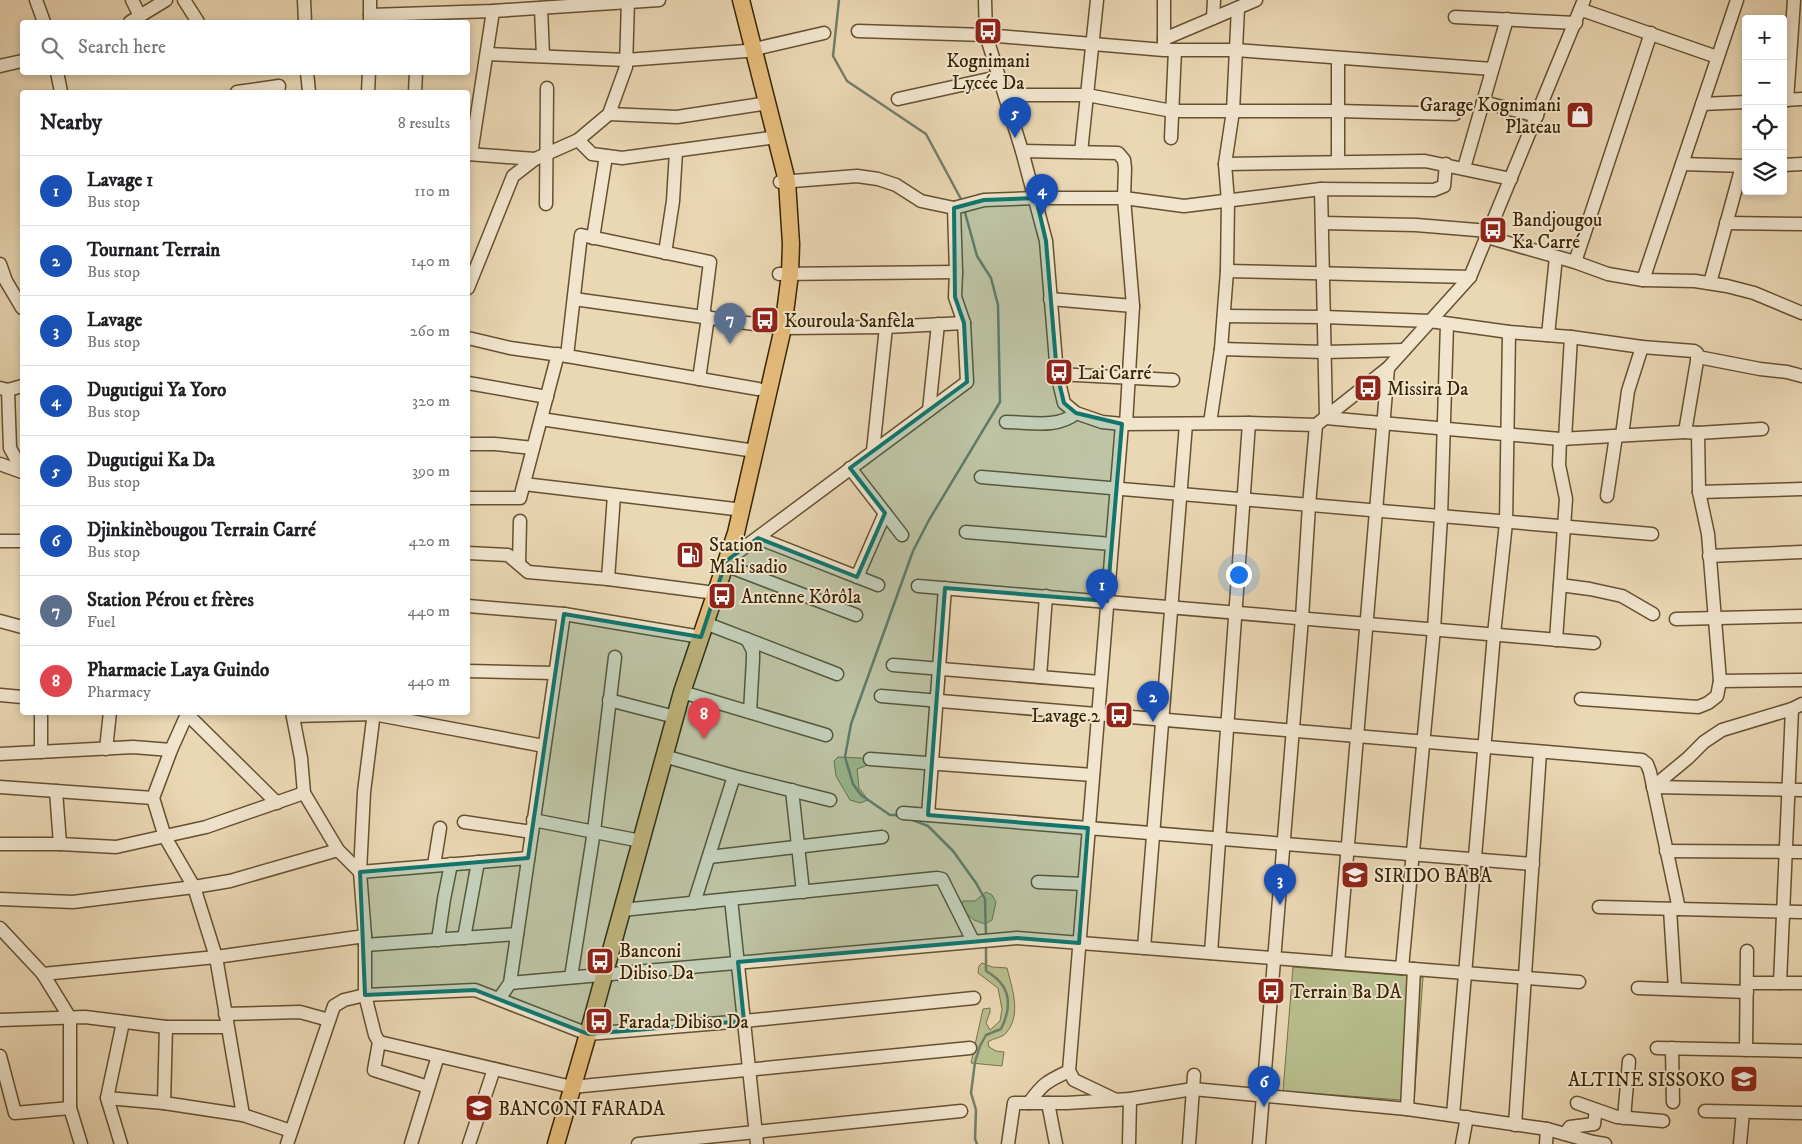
<!DOCTYPE html>
<html lang="en">
<head>
<meta charset="utf-8">
<style>
	:root { --surface:#fff; --page:#f2f2f2; --text:#202124; --muted:#757577; --line:#e0e0e0; --accent:#2563eb }
	body { margin:0; font-family:"IM FELL DW Pica",serif; background:var(--page); color:var(--text) }
	.controls { position:absolute; right:15px; top:15px; display:grid; overflow:hidden; border-radius:5px; box-shadow:0 2px 8px #0003 }
	.controls button { width:45px; height:45px; display:grid; place-items:center; padding:0; border:0; border-bottom:1px solid var(--line); background:var(--surface); color:var(--text); font:25px sans-serif }
	.you { position:absolute; left:1238px; top:574px; width:18px; height:18px; margin:-12px; border:4px solid #fff; border-radius:50%; background:#1a73e8; box-shadow:0 0 0 8px #1a73e833 }
	.badge { display:grid; place-items:center; width:32px; height:32px; border-radius:50%; background:var(--accent); color:#fff; font-size:16px; font-weight:700 }
	.pin { position:absolute; translate:-50% -41px; filter:drop-shadow(0 1px 2px #0008) }
	.pin::after { content:''; position:absolute; top:26px; width:18px; height:15px; background:inherit; clip-path:polygon(0 0,100% 0,50% 100%) }
	.list { margin:0; padding:0; list-style:none }
	h2 { display:flex; justify-content:space-between; align-items:center; height:65px; margin:0; padding:0 20px; font-size:21px }
	h2 small { font-size:16px; font-weight:400; color:var(--muted) }
	.list li { display:grid; grid-template-columns:32px 1fr auto; gap:15px; align-items:center; box-sizing:border-box; height:70px; padding:0 20px; border-top:1px solid var(--line) }
	.list b { display:block; font-size:19px; white-space:nowrap }
	.list p { margin:0; font-size:16px; white-space:nowrap; color:var(--muted) }
	.list em { font-size:16px; font-style:normal; color:var(--muted) }
	.icon { flex:none; width:28px; height:28px; fill:none; stroke:currentColor; stroke-width:2; stroke-linecap:round; stroke-linejoin:round }
	.map { position:relative; flex:none; width:1802px; height:1144px; overflow:hidden }
	.search { position:absolute; background:var(--surface); box-shadow:0 2px 8px #0003; left:20px; top:20px; width:450px; height:55px; display:flex; align-items:center; gap:12px; box-sizing:border-box; padding:0 18px; border-radius:5px; color:var(--muted); font-size:19px }
	.panel { position:absolute; background:var(--surface); box-shadow:0 2px 8px #0003; left:20px; top:90px; width:450px; height:625px; border-radius:5px }
	.map>svg:first-child { display:block }
	.green { fill:#b7be8c; stroke:#787148 }
	.lines { fill:none; stroke-linecap:round; stroke-linejoin:round }
	.stream { stroke:#727e68; stroke-width:2.5 }
	.minor-casing { stroke:#655130; stroke-width:15 }
	.major-casing { stroke:#392404; stroke-width:19 }
	.minor { stroke:#f1e5ce; stroke-width:12 }
	.major { stroke:#e5bc7a; stroke-width:16 }
	.marked { fill:#0f766e; fill-opacity:0.2; stroke:#0f766e; stroke-width:4; stroke-linejoin:round }
	.labels { text-anchor:middle; stroke-width:4; stroke-linejoin:round; paint-order:stroke }
	.poi-label { font-size:19px; fill:#392404; stroke:#f1e5ce; text-anchor:start }
</style>
</head>
<body>
<div class="map">
<svg width="1802" height="1144" viewBox="0 0 1802 1144">
	<rect width="100%" height="100%" fill="#ead7b3"/>
	<filter id="stains"><feTurbulence type="fractalNoise" baseFrequency=".004" numOctaves="4"/><feColorMatrix values="0 0 0 0 .2 0 0 0 0 .09 0 0 0 0 .02 0 0 0 .5 -.17"/></filter>
	<radialGradient id="worn" r=".72"><stop offset=".6" stop-color="#630" stop-opacity="0"/><stop offset="1" stop-color="#630" stop-opacity=".3"/></radialGradient>
	<g class="green">
		<path d="M838,757L861,758L866,760L868,765L857,769L859,788L868,800L860,803L850,800L836,776L834,761Z"/>
		<path d="M986,892L992,895L996,902L992,920L985,924L974,920L960,908L963,901H975Z"/>
		<path d="M982,963L992,967L1007,968C1012,988 1022,1015 1006,1033C1002,1038 993,1038 988,1042L989,1047L996,1051L1004,1052L1002,1066L971,1063L983,1009L990,1008V1012L986,1023L990,1030L1000,1021L1002,1009L998,988L978,973L979,966Z"/>
		<path d="M1293,967L1423,977L1414,1101L1283,1091Z"/>
	</g>
	<g class="lines">
		<g class="stream">
			<path d="M839,0L833,56L847,81L926,134L962,201"/>
			<path d="M900,815H890L861,795L853,784L845,757L851,724L913,551L929,520L1000,402L998,305L991,278L977,256L964,209"/>
			<path d="M910,819L928,826L953,851L976,883L985,899L986,936"/>
			<path d="M977,1144L975,1139L976,1110L971,1093L975,1062L980,1046L986,1035L1001,1029C1013,1005 1011,985 986,971V944"/>
		</g>
		<defs>
			<g id="minor">
				<path d="M36,0L44,22"/>
				<path d="M132,0L140,16"/>
				<path d="M184,0L198,22"/>
				<path d="M304,0L305,22"/>
				<path d="M985,0L986,35L1022,151L1046,241L1057,374L1064,403L1076,413L1102,422L1122,424L1249,423L1316,425"/>
				<path d="M1164,0V45"/>
				<path d="M541,8L543,56"/>
				<path d="M1582,10L1717,57"/>
				<path d="M370,15L493,11L659,0"/>
				<path d="M1455,17L1576,23"/>
				<path d="M1213,18L1214,0"/>
				<path d="M130,22L166,0"/>
				<path d="M370,22V0"/>
				<path d="M858,31L986,35L1164,50H1236L1492,69"/>
				<path d="M1164,39L1256,0"/>
				<path d="M487,54L626,60L746,51L824,33"/>
				<path d="M0,66L22,61"/>
				<path d="M57,72L61,92"/>
				<path d="M307,72L309,92"/>
				<path d="M237,92L279,86L278,92"/>
				<path d="M368,92L369,72"/>
				<path d="M415,92L416,72"/>
				<path d="M1005,95H1087L1172,111H1338L1455,114"/>
				<path d="M898,99L998,77"/>
				<path d="M1783,100L1802,99"/>
				<path d="M1787,100L1794,0"/>
				<path d="M1483,102L1537,116"/>
				<path d="M1702,104L1746,102"/>
				<path d="M609,114L677,117L768,103"/>
				<path d="M1171,138L1175,50"/>
				<path d="M578,140L592,154L622,158L777,137"/>
				<path d="M1022,151L1118,153L1124,160L1125,168L1124,198L1133,306L1126,424"/>
				<path d="M1081,152L1097,0"/>
				<path d="M468,154L535,159"/>
				<path d="M471,154L493,11"/>
				<path d="M1338,161V59"/>
				<path d="M1225,164L1425,161L1511,179"/>
				<path d="M1682,164L1746,166"/>
				<path d="M1783,165L1802,164"/>
				<path d="M1464,168L1507,19"/>
				<path d="M1321,189L1326,418L1560,439L1685,432"/>
				<path d="M546,204L547,88"/>
				<path d="M954,208L984,200L1036,198H1124L1184,206L1321,189L1434,190L1444,186L1446,164"/>
				<path d="M1322,223L1416,225L1489,231"/>
				<path d="M1726,223L1802,224"/>
				<path d="M1487,237L1575,262L1608,274L1643,280L1695,281L1727,286L1754,293L1802,313"/>
				<path d="M593,238L606,156"/>
				<path d="M665,253L673,201L676,151"/>
				<path d="M1575,262L1651,33"/>
				<path d="M0,264L6,281L22,308"/>
				<path d="M1227,271L1470,277"/>
				<path d="M779,274L956,272"/>
				<path d="M1643,280L1737,0"/>
				<path d="M1710,283L1742,166"/>
				<path d="M468,288L513,176L535,159L578,140L609,114L626,67L628,0"/>
				<path d="M574,299L783,328L886,327L964,323"/>
				<path d="M1050,299L1133,306"/>
				<path d="M1224,316L1324,317L1430,321L1509,332L1571,337L1642,347L1694,351L1697,353V361L1685,432L1698,433L1699,492L1708,534L1720,681L1717,696L1708,703L1698,707L1581,699"/>
				<path d="M1548,335L1556,257"/>
				<path d="M468,338L510,348L567,356L758,389"/>
				<path d="M1221,349L1325,352L1404,350"/>
				<path d="M567,356L581,235L710,262L703,317"/>
				<path d="M1698,357L1760,369L1787,372L1802,376"/>
				<path d="M1057,374L1173,380"/>
				<path d="M699,379L708,317"/>
				<path d="M468,383L547,397"/>
				<path d="M0,388L8,390L22,386"/>
				<path d="M8,390L10,448L22,470"/>
				<path d="M929,410L938,324"/>
				<path d="M541,419L755,451"/>
				<path d="M1006,422C1028,422 1058,429 1076,413"/>
				<path d="M1210,423L1221,349L1227,271L1228,201L1225,164L1233,111L1238,8"/>
				<path d="M1698,433L1762,429"/>
				<path d="M1622,435L1628,391L1642,347"/>
				<path d="M1565,439L1571,337"/>
				<path d="M468,444H495L533,448"/>
				<path d="M873,451L886,327"/>
				<path d="M0,464L22,472"/>
				<path d="M850,468L902,535"/>
				<path d="M981,477L1652,534"/>
				<path d="M524,484L743,510"/>
				<path d="M1699,492L1802,489"/>
				<path d="M1607,496L1616,436"/>
				<path d="M468,498H520L558,354"/>
				<path d="M966,532L1112,544"/>
				<path d="M758,538L878,585"/>
				<path d="M0,541H22"/>
				<path d="M468,553L508,555L528,572L608,579L715,593"/>
				<path d="M1709,556L1802,552"/>
				<path d="M726,561L967,382L964,323L955,297L956,272L954,208L921,201L896,185L878,179L857,176L780,182"/>
				<path d="M519,564L520,521"/>
				<path d="M725,565L856,615"/>
				<path d="M857,577L885,513"/>
				<path d="M608,579L614,495"/>
				<path d="M1560,585L1590,589L1622,596L1653,614"/>
				<path d="M918,586L1594,643"/>
				<path d="M468,606L564,614L701,637"/>
				<path d="M1676,619L1802,616"/>
				<path d="M0,621L22,627"/>
				<path d="M705,623L837,674"/>
				<path d="M747,639L753,651V659L750,712"/>
				<path d="M1556,640L1566,499L1559,465L1560,439"/>
				<path d="M893,665L1100,682"/>
				<path d="M468,671L555,673"/>
				<path d="M1040,677L1046,596"/>
				<path d="M1720,681L1802,680"/>
				<path d="M682,692L826,735"/>
				<path d="M0,695L22,697"/>
				<path d="M881,696L1642,760L1647,764L1650,772L1679,909"/>
				<path d="M609,700L675,717"/>
				<path d="M292,712L301,758L304,793L338,850L360,872L528,858"/>
				<path d="M374,712L364,792L360,872L365,936V995L375,1035L379,1042L374,1070L428,1087"/>
				<path d="M187,714L277,803"/>
				<path d="M294,716L373,714L544,746"/>
				<path d="M106,749L110,712"/>
				<path d="M41,752V712"/>
				<path d="M0,754L133,747L171,750"/>
				<path d="M664,756L734,776L830,800"/>
				<path d="M870,759L1093,775"/>
				<path d="M0,787L153,798"/>
				<path d="M1653,787L1688,758L1704,742L1722,730L1792,709L1802,704"/>
				<path d="M1653,787L1802,790"/>
				<path d="M792,790L803,892"/>
				<path d="M56,791L60,844"/>
				<path d="M903,813L1533,864"/>
				<path d="M928,815L945,588"/>
				<path d="M533,820L641,841"/>
				<path d="M464,822L532,832"/>
				<path d="M0,844H60L116,847L206,827L304,793"/>
				<path d="M1666,851L1802,852"/>
				<path d="M709,857L882,837"/>
				<path d="M434,865L440,828"/>
				<path d="M1038,882L1084,884"/>
				<path d="M0,899L73,902L194,887L230,881L338,850"/>
				<path d="M731,899L757,1144"/>
				<path d="M694,903L734,776"/>
				<path d="M1599,907L1802,912"/>
				<path d="M1670,909L1675,989"/>
				<path d="M622,910L937,878L942,879L973,941"/>
				<path d="M0,928L43,974L70,1018V1108L81,1144"/>
				<path d="M464,938L478,862"/>
				<path d="M438,940L444,899L451,864"/>
				<path d="M365,945L517,934"/>
				<path d="M1144,948L1186,424"/>
				<path d="M1211,953L1249,423"/>
				<path d="M1338,963L1388,368"/>
				<path d="M1402,968L1434,629L1441,517L1447,324"/>
				<path d="M43,974L216,957L365,936"/>
				<path d="M571,977L594,831L615,657"/>
				<path d="M510,983L1017,938L1579,982"/>
				<path d="M1747,983H1802"/>
				<path d="M1780,983L1792,709"/>
				<path d="M1638,988L1747,992"/>
				<path d="M499,999L510,983L564,614"/>
				<path d="M225,1014L300,1012L329,1020"/>
				<path d="M0,1020L85,1017L166,1027H227"/>
				<path d="M379,1042L572,1087L970,1048"/>
				<path d="M1657,1048L1802,1051"/>
				<path d="M1672,1048L1673,1102"/>
				<path d="M1746,1050L1747,951"/>
				<path d="M0,1056L15,1113L70,1108"/>
				<path d="M107,1098L164,1103L243,1115L216,957L194,887L165,837L153,798L171,750L188,712"/>
				<path d="M1116,1100L1074,1080L1069,1071L1122,424"/>
				<path d="M164,1103L166,1027"/>
				<path d="M1029,1103C1043,1083 1048,1081 1069,1071"/>
				<path d="M1048,1103L1056,1144"/>
				<path d="M1577,1103L1617,1117L1663,1121"/>
				<path d="M1407,1109L1414,969"/>
				<path d="M1705,1111L1802,1113"/>
				<path d="M243,1115L291,1131"/>
				<path d="M1453,1115L1494,634L1506,523L1509,332"/>
				<path d="M1624,1118L1629,1061"/>
				<path d="M1515,1125L1540,752"/>
				<path d="M1565,1134L1570,1127L1594,1124L1596,1110"/>
				<path d="M121,1144L107,1098L123,1022"/>
				<path d="M287,1144L334,1006L344,1000L365,995L475,990L588,1034L744,1021L974,998"/>
				<path d="M411,1144L438,1056"/>
				<path d="M469,1144L494,1069"/>
				<path d="M638,1144L961,1111"/>
				<path d="M1008,1144L1014,1103H1067L1130,1099L1193,1089L1407,1109L1547,1129L1593,1142L1605,1144"/>
				<path d="M1129,1144L1130,1099"/>
				<path d="M1189,1144L1194,1075"/>
				<path d="M1259,1144L1302,618L1309,505L1316,425L1388,368L1470,277L1584,0"/>
				<path d="M1462,1144L1467,1117"/>
				<path d="M1546,1144L1547,1129"/>
				<path d="M1740,1144L1743,1112"/>
			</g>
			<path id="major" d="M556,1144L588,1034L682,692L736,533L783,328L790,274L791,244L787,181L741,0"/>
		</defs>
		<use href="#minor" class="minor-casing"/>
		<use href="#major" class="major-casing"/>
		<use href="#minor" class="minor"/>
		<use href="#major" class="major"/>
	</g>
	<path class="marked" d="M1036,198L1046,241L1057,374L1064,403L1076,413L1122,424L1107,601L945,588L928,815L1088,828L1079,943L1017,938L738,962L744,1021L588,1034L475,990L365,995L360,872L528,858L564,614L701,637L726,561L758,538L857,577L885,513L850,468L967,382L964,323L955,297L954,208L984,200Z"/>
	<defs>
		<symbol id="bus-square" viewBox="-11 -11 22 22"><rect x="-9" y="-9" width="18" height="18" rx="4" fill="#8f2418" stroke="#f1e5ce"/><path d="M-5-6H5V4H4V6H2V4H-2V6H-4V4H-5ZM-3.5-4V0h7V-4ZM-3.5 1.2v1.5H-2V1.2ZM2 1.2v1.5H3.5V1.2Z" fill="#fff"/></symbol>
		<symbol id="shop-square" viewBox="-11 -11 22 22"><rect x="-9" y="-9" width="18" height="18" rx="4" fill="#8f2418" stroke="#f1e5ce"/><path d="M-5-2.5h2.3a2.7 3.5 0 0 1 5.4 0H5L5.5 6h-11ZM-1.5-2.5h3a1.5 2.3 0 0 0-3 0Z" fill="#fff"/></symbol>
		<symbol id="fuel-square" viewBox="-11 -11 22 22"><rect x="-9" y="-9" width="18" height="18" rx="4" fill="#8f2418" stroke="#f1e5ce"/><path d="M-5.5-6h7V0h2V4h1.3V-2.5L3-4.5l.8-.8L6-3V5H2.5V1h-1V6h-7ZM-4.2-4.7v3.2H.2V-4.7Z" fill="#fff"/></symbol>
		<symbol id="school-square" viewBox="-11 -11 22 22"><rect x="-9" y="-9" width="18" height="18" rx="4" fill="#8f2418" stroke="#f1e5ce"/><path d="M0-5L7-2L0 1L-7-2ZM-4 1L0 2.5L4 1V4Q0 6-4 4Z" fill="#fff"/></symbol>
	</defs>
	<g fill-rule="evenodd">
		<use href="#bus-square" x="972" y="15" width="32" height="32"/>
		<use href="#shop-square" x="1564" y="99" width="32" height="32"/>
		<use href="#bus-square" x="1477" y="214" width="32" height="32"/>
		<use href="#bus-square" x="749" y="304" width="32" height="32"/>
		<use href="#bus-square" x="1043" y="356" width="32" height="32"/>
		<use href="#bus-square" x="1352" y="372" width="32" height="32"/>
		<use href="#fuel-square" x="674" y="539" width="32" height="32"/>
		<use href="#bus-square" x="706" y="580" width="32" height="32"/>
		<use href="#bus-square" x="1103" y="699" width="32" height="32"/>
		<use href="#school-square" x="1339" y="859" width="32" height="32"/>
		<use href="#bus-square" x="584" y="945" width="32" height="32"/>
		<use href="#bus-square" x="1255" y="975" width="32" height="32"/>
		<use href="#bus-square" x="583" y="1005" width="32" height="32"/>
		<use href="#school-square" x="1728" y="1063" width="32" height="32"/>
		<use href="#school-square" x="463" y="1092" width="32" height="32"/>
	</g>
	<g class="labels">
		<g class="poi-label">
			<text x="988" y="67" text-anchor="middle">Kognimani<tspan x="988" dy="22">Lycée Da</tspan></text>
			<text x="1561" y="111" text-anchor="end">Garage Kognimani<tspan x="1561" dy="22">Plateau</tspan></text>
			<text x="1512" y="226">Bandjougou<tspan x="1512" dy="22">Ka Carré</tspan></text>
			<text x="784" y="327">Kouroula Sanfèla</text>
			<text x="1078" y="379">Lai Carré</text>
			<text x="1387" y="395">Missira Da</text>
			<text x="709" y="551">Station<tspan x="709" dy="22">Mali sadio</tspan></text>
			<text x="741" y="603">Antenne Kôrôla</text>
			<text x="1100" y="722" text-anchor="end">Lavage 2</text>
			<text x="1374" y="882">SIRIDO BABA</text>
			<text x="619" y="957">Banconi<tspan x="619" dy="22">Dibiso Da</tspan></text>
			<text x="1290" y="998">Terrain Ba DA</text>
			<text x="618" y="1028">Farada Dibiso Da</text>
			<text x="1725" y="1086" text-anchor="end">ALTINE SISSOKO</text>
			<text x="498" y="1115">BANCONI FARADA</text>
		</g>
	</g>
	<rect width="100%" height="100%" filter="url(#stains)"/>
	<rect width="100%" height="100%" fill="url(#worn)"/>
</svg>
<div class="controls">
<button>+</button>
<button>−</button>
<button><svg class="icon" aria-label="locate" viewBox="0 0 24 24"><circle cx="12" cy="12" r="6"/><path d="M12 2v4M12 18v4M2 12h4M18 12h4"/></svg></button>
<button><svg class="icon" aria-label="layers" viewBox="0 0 24 24"><path d="M12 4l9 5-9 5-9-5zM3 14l9 5 9-5"/></svg></button>
</div>
<div class="you"></div>
<div class="pin badge" style="left:1102px;top:610px;background:#1a4fb4">1</div>
<div class="pin badge" style="left:1153px;top:722px;background:#1a4fb4">2</div>
<div class="pin badge" style="left:1280px;top:905px;background:#1a4fb4">3</div>
<div class="pin badge" style="left:1042px;top:215px;background:#1a4fb4">4</div>
<div class="pin badge" style="left:1015px;top:138px;background:#1a4fb4">5</div>
<div class="pin badge" style="left:1264px;top:1107px;background:#1a4fb4">6</div>
<div class="pin badge" style="left:730px;top:344px;background:#5c6f8a">7</div>
<div class="pin badge" style="left:704px;top:739px;background:#e0444e">8</div>
<div class="search"><svg class="icon" aria-label="search" viewBox="0 0 24 24"><circle cx="10" cy="10" r="6"/><path d="M15 15l6 6"/></svg>Search here</div>
<section class="panel">
<h2>Nearby<small>8 results</small></h2>
<ul class="list">
<li><span class="badge" style="background:#1a4fb4">1</span><div><b>Lavage 1</b><p>Bus stop</p></div><em>110 m</em></li>
<li><span class="badge" style="background:#1a4fb4">2</span><div><b>Tournant Terrain</b><p>Bus stop</p></div><em>140 m</em></li>
<li><span class="badge" style="background:#1a4fb4">3</span><div><b>Lavage</b><p>Bus stop</p></div><em>260 m</em></li>
<li><span class="badge" style="background:#1a4fb4">4</span><div><b>Dugutigui Ya Yoro</b><p>Bus stop</p></div><em>320 m</em></li>
<li><span class="badge" style="background:#1a4fb4">5</span><div><b>Dugutigui Ka Da</b><p>Bus stop</p></div><em>390 m</em></li>
<li><span class="badge" style="background:#1a4fb4">6</span><div><b>Djinkinèbougou Terrain Carré</b><p>Bus stop</p></div><em>420 m</em></li>
<li><span class="badge" style="background:#5c6f8a">7</span><div><b>Station Pérou et frères</b><p>Fuel</p></div><em>440 m</em></li>
<li><span class="badge" style="background:#e0444e">8</span><div><b>Pharmacie Laya Guindo</b><p>Pharmacy</p></div><em>440 m</em></li>
</ul>
</section>
</div>
</body>
</html>
